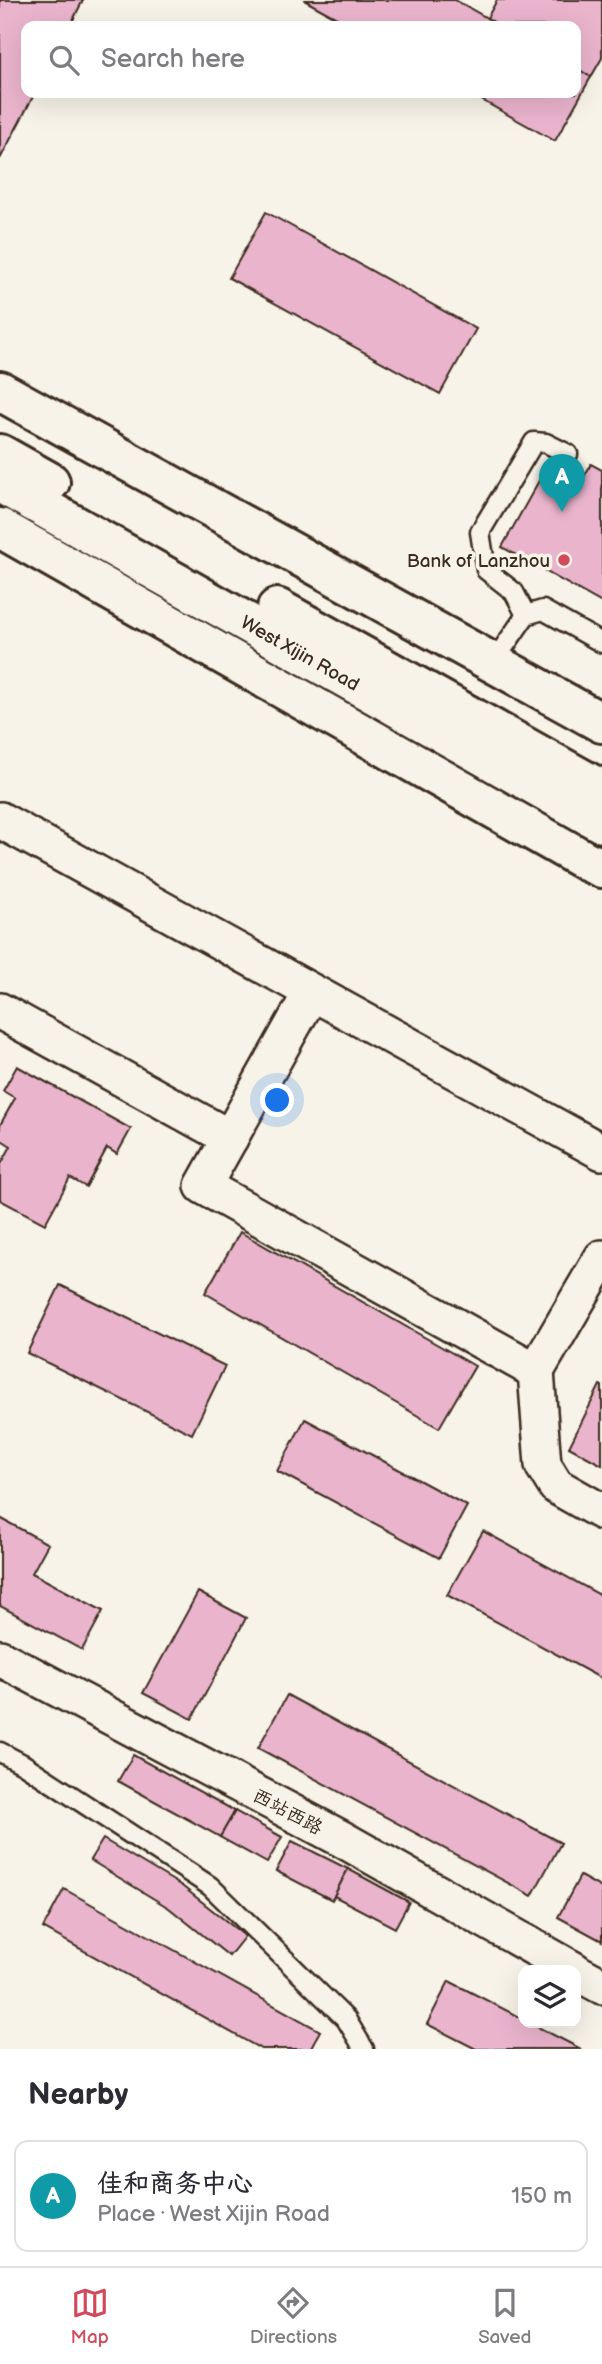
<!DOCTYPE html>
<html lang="en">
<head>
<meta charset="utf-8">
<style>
	:root { --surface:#fff; --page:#f2f2f3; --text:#2b2b33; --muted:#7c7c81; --line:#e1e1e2; --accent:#d1495b }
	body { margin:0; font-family:"Balsamiq Sans","LXGW WenKai TC",sans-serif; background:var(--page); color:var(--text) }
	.controls { position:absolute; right:21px; bottom:21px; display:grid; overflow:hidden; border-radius:14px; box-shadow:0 7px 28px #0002 }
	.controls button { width:63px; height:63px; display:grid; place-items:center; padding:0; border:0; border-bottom:2px solid var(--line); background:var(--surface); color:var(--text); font:35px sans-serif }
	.you { position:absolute; left:278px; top:1101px; width:24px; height:24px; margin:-18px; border:5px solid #fff; border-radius:50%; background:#1a73e8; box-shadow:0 0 0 10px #1a73e833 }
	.badge { display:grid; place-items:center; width:46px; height:46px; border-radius:50%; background:var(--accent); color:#fff; font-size:23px; font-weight:700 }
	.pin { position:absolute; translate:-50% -58px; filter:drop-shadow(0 2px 4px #0008) }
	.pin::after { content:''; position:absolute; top:37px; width:24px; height:21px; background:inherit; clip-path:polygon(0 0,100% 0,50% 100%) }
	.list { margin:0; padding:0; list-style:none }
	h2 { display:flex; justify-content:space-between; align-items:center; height:91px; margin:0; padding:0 28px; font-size:30px }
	h2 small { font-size:23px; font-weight:400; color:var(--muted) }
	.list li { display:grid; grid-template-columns:46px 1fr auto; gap:21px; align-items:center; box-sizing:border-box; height:112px; margin:0 14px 14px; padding:0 14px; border:2px solid var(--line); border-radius:14px }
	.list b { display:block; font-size:26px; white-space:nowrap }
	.list p { margin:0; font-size:23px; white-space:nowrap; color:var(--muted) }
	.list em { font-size:23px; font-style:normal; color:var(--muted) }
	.icon { flex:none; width:38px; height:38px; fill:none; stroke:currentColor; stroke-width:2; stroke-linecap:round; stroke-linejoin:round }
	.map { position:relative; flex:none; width:602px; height:2049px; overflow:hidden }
	.search { position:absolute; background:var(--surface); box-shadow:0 7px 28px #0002; left:21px; right:21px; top:21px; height:77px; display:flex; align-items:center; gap:18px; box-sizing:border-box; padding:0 24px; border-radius:14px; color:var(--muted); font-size:26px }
	.sheet { height:217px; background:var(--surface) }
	nav { display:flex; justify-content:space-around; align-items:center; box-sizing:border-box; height:98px; border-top:2px solid var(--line); background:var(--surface); font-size:19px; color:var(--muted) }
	nav a { display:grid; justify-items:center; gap:4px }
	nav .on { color:var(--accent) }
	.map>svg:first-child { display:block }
	.building { fill:#eab4cd; stroke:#3b2a1e; stroke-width:2 }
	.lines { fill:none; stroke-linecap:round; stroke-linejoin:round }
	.service-casing { stroke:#3b2a1e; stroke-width:23 }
	.minor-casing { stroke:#3b2a1e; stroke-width:40 }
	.primary-casing { stroke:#3b2a1e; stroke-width:44 }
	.service { stroke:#f7f3e8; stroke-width:18 }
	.minor { stroke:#f7f3e8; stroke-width:35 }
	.primary { stroke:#f7f3e8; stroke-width:38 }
	.poi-dot { fill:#d1495b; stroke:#f7f3e8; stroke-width:2.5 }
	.labels { text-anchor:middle; stroke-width:7; stroke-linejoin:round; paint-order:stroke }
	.poi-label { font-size:19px; fill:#3b2a1e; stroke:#f7f3e8; text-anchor:end }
	.street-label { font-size:19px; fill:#3b2a1e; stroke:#f7f3e8 }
</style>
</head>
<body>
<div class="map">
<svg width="602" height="2049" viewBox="0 0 602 2049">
	<rect width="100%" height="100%" fill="#f7f3e8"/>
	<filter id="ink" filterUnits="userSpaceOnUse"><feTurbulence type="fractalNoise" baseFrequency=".0143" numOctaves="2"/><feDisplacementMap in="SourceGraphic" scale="14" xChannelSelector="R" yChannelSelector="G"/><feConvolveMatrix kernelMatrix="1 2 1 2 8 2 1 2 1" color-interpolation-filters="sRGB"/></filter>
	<g filter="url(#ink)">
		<g class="building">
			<path d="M0,0H83L70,26H26V93H35L0,159Z"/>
			<path d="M304,0H455L501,26H351Z"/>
			<path d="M497,0H602V58L591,77L576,68V26H501L487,18Z"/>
			<path d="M576,68L591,77L555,141L469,93H576Z"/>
			<path d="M266,212L476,329L440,394L229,278Z"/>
			<path d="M551,459L584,477L591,464L602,470V603L502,547Z"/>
			<path d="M17,1066L131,1129L117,1154L107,1148L86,1187L70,1178L45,1224L0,1200V1166L11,1146L0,1139V1125L15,1098L3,1091Z"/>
			<path d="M240,1232L475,1366L439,1428L205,1293Z"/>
			<path d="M60,1285L225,1366L192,1434L27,1353Z"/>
			<path d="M600,1385L602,1386V1465L569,1447Z"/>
			<path d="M305,1419L467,1506L439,1558L277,1471Z"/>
			<path d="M0,1518L48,1544L32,1573L103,1611L82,1650L0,1606Z"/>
			<path d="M483,1531L602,1596V1679L447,1595Z"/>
			<path d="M198,1592L246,1618L192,1719L143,1693Z"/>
			<path d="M287,1695L561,1843L532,1896L258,1748Z"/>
			<path d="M133,1755L235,1811L220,1837L118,1781Z"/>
			<path d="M235,1811L282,1837L267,1863L220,1837Z"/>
			<path d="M103,1839L182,1886L245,1936L229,1956L169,1908L90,1860Z"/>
			<path d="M292,1841L348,1869L332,1900L276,1871Z"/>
			<path d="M348,1869L409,1902L395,1928L334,1896Z"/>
			<path d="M580,1876L602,1888V1941L558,1917Z"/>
			<path d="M64,1889L320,2031L310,2049H261L43,1928Z"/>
			<path d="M449,1981L523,2019V2023H530L581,2049H476L427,2024Z"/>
		</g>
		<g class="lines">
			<defs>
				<g id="service">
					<path d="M526,615L514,592L486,570L480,532L534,442L546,443L568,454"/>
					<path d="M493,663L526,615L543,610L602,643"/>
					<path d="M0,1752L23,1764L210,1886L346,2019L364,2049"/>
				</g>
				<g id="minor">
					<path d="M0,820L602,1152"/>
					<path d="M311,993L203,1186L536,1371L602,1258"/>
					<path d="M0,1011L230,1138"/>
					<path d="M536,1371L543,1465L556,1486L602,1512"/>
					<path d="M0,1658L342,1839L574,1970"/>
					<path d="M576,1972L602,1986"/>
				</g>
				<g id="primary">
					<path d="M0,391L602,723"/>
					<path d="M0,454L50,482"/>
					<path id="s1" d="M0,483L602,823"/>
					<path d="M0,528L586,861L602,868"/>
					<path d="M277,608L602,790"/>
				</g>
			</defs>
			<use href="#service" class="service-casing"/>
			<use href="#minor" class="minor-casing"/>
			<use href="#primary" class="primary-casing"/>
			<use href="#service" class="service"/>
			<use href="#minor" class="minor"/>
			<use href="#primary" class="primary"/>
		</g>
	</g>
	<circle class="poi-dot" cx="564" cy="560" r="7"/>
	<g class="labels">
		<g class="poi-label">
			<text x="550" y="567">Bank of Lanzhou</text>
		</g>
		<g class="street-label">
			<text dy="7" stroke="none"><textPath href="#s1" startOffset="345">West Xijin Road</textPath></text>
			<text transform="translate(288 1811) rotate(28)" y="7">西站西路</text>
		</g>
	</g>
</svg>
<div class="controls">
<button><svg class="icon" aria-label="layers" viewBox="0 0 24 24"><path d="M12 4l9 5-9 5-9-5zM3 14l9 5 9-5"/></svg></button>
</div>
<div class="you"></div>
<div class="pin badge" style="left:562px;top:512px;background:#0f9aa8">A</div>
<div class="search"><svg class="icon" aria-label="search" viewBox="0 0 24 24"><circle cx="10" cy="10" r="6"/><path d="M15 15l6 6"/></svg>Search here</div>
</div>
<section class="sheet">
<h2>Nearby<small></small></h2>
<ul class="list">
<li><span class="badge" style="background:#0f9aa8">A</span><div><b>佳和商务中心</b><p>Place · West Xijin Road</p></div><em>150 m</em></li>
</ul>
</section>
<nav>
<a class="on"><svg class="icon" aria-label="map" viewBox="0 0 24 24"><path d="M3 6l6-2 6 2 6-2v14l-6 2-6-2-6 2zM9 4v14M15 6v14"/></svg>Map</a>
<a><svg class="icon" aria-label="directions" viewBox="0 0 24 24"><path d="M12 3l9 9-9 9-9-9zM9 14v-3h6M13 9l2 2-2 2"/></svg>Directions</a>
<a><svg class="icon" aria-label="saved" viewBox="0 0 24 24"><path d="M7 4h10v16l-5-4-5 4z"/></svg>Saved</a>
</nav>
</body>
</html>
